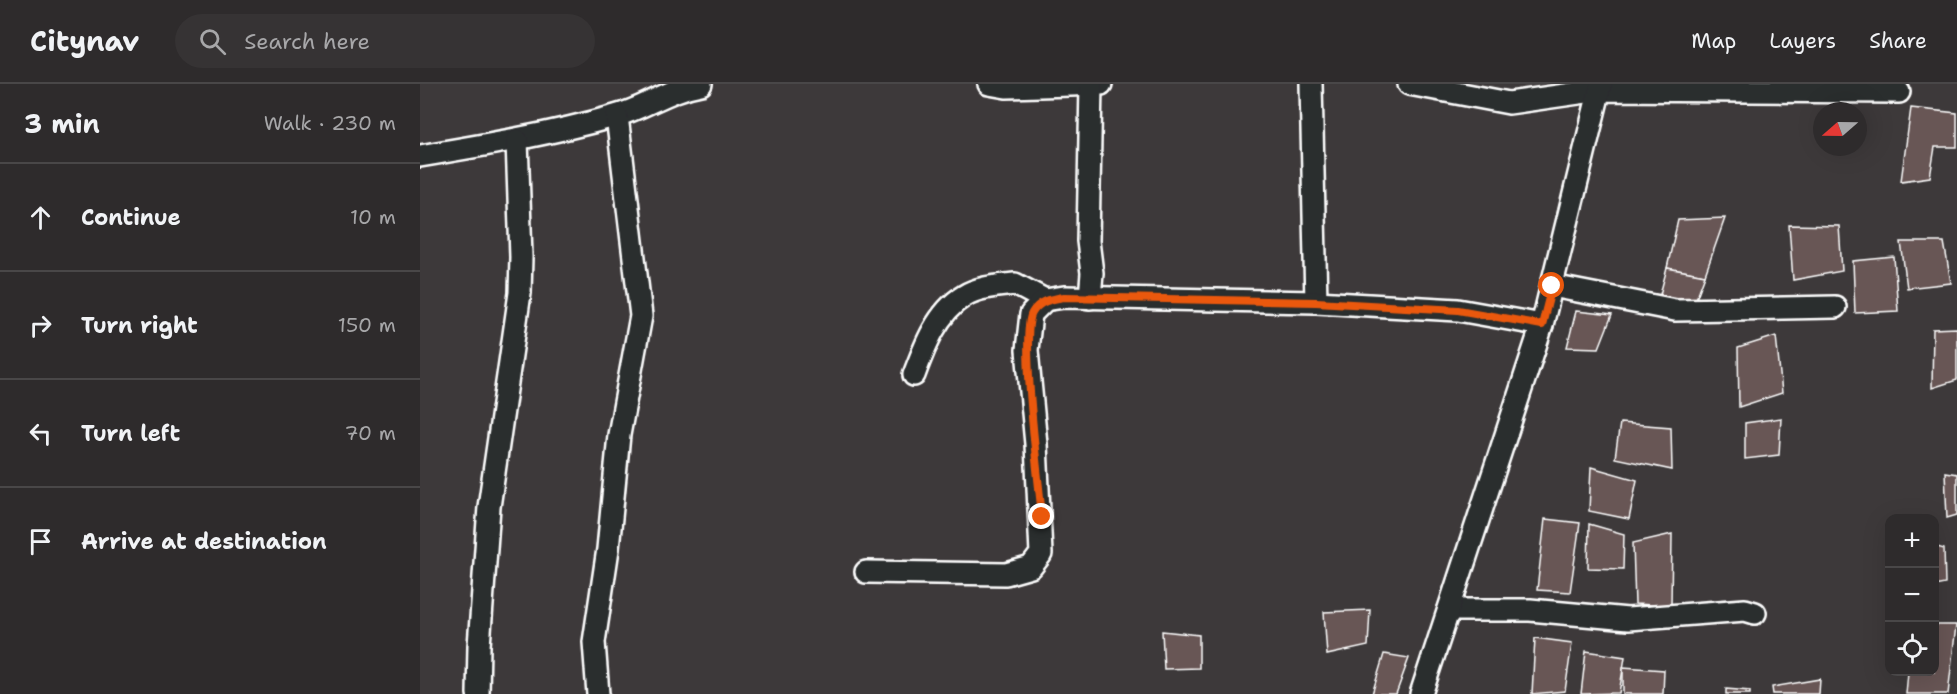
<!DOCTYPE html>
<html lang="en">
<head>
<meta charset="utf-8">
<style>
	:root { --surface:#2e2b2c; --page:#363334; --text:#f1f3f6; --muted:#a7a7a9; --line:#494748 }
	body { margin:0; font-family:"Shantell Sans",sans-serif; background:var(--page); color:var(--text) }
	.controls { position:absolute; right:18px; bottom:18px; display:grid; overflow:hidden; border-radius:12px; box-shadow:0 6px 24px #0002 }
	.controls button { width:54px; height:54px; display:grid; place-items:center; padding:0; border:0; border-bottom:2px solid var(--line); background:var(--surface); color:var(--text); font:30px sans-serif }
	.compass { position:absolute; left:1393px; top:18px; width:54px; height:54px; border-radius:50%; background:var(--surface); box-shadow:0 6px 24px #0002; rotate:250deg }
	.stop { position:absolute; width:18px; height:18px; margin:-14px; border:4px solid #ea580c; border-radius:50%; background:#fff }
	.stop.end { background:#ea580c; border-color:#fff; box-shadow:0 2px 6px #0008 }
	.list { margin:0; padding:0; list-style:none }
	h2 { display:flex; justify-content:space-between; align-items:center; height:78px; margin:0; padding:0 24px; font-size:26px }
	h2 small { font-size:20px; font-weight:400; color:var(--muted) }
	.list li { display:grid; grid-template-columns:39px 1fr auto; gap:18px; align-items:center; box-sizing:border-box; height:108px; padding:0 24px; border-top:2px solid var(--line) }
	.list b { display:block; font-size:22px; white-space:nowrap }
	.list em { font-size:20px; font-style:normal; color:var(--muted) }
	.icon { flex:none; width:33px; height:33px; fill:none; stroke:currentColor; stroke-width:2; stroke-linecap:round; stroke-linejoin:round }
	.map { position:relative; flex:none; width:1537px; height:610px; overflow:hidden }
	header { display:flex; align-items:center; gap:36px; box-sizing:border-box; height:84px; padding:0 30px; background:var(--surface); border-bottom:2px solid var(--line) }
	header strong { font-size:28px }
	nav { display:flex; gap:33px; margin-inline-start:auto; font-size:21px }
	.search { width:420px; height:54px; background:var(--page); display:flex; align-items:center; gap:15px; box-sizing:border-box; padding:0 21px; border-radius:33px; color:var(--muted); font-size:22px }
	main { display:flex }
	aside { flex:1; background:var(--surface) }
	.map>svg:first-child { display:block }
	.building { fill:#685655; stroke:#fff; stroke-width:1.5 }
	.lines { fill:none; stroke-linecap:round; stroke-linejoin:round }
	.minor-casing { stroke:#fff; stroke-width:26 }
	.minor { stroke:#2a2d2e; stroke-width:21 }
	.route { stroke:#ea580c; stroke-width:8 }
</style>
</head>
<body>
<header>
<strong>Citynav</strong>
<div class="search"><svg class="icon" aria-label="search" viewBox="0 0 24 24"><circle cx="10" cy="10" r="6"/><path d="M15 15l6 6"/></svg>Search here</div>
<nav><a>Map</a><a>Layers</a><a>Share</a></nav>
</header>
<main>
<aside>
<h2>3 min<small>Walk · 230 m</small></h2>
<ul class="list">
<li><svg class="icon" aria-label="ahead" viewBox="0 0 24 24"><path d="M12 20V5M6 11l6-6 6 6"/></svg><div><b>Continue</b></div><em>10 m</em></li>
<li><svg class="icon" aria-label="right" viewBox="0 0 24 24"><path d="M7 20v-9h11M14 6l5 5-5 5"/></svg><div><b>Turn right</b></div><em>150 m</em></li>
<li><svg class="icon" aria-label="left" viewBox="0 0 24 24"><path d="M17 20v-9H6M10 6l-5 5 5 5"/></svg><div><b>Turn left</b></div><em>70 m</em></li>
<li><svg class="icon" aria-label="arrive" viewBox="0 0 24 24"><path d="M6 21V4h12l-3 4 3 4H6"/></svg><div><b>Arrive at destination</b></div></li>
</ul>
</aside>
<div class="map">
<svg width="1537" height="610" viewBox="0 0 1537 610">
	<rect width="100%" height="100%" fill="#3d393a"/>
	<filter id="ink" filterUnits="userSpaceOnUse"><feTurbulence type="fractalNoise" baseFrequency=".0167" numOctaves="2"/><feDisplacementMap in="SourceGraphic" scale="12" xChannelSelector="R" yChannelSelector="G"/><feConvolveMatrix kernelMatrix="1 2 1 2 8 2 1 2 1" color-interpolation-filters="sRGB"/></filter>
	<g filter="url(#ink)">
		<g class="building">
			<path d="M1491,24L1537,29V63H1515L1510,93L1481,97Z"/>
			<path d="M1305,134L1285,191L1247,184L1258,136Z"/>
			<path d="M1369,141L1419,142L1422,187L1373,196Z"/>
			<path d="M1481,158H1524L1531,199L1487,204Z"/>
			<path d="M1474,173L1478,227L1435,229L1433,177Z"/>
			<path d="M1247,184L1285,191L1273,223L1238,218Z"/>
			<path d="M1156,227L1192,231L1179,264L1147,263Z"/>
			<path d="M1537,244V296L1512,304L1513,245Z"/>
			<path d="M1356,252L1362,309L1319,323L1318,264Z"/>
			<path d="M1361,334L1359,371L1325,375V339Z"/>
			<path d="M1200,339L1251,343L1252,386L1195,374Z"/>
			<path d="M1171,383L1217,396L1209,435L1169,427Z"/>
			<path d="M1525,388L1537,390V431L1527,434Z"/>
			<path d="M1125,435L1160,439L1150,508L1117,506Z"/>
			<path d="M1169,440L1204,450L1203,485L1168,484Z"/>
			<path d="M1252,450L1251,522L1215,520L1213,459Z"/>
			<path d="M1514,462L1524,465L1525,500L1514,502Z"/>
			<path d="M950,526L948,562L907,571L904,528Z"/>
			<path d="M1514,541H1536L1528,610H1486L1488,588H1514Z"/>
			<path d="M742,547L779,551V584L744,585Z"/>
			<path d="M1115,554L1152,559L1145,607L1112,610Z"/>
			<path d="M1166,567L1205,573L1199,609L1161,610Z"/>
			<path d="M964,570L989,574L976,610H952Z"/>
			<path d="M1203,583L1244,586L1243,610H1203Z"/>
			<path d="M1400,595L1399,610H1353L1352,603Z"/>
			<path d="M1306,605L1330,607V610H1306Z"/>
		</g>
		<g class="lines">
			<defs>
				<g id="minor">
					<path d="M569,0L586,3L681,0"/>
					<path d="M891,0L896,218"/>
					<path d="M989,0L1089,19L1180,6L1479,8"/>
					<path d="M0,72C66,61 131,50 195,32C226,24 246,6 281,0"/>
					<path d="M1132,202L1255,226L1415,223"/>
					<path d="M670,214L672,189L668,157L671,1"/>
					<path d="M494,291C504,264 517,228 544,212C558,203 578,202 595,200L625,216"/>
					<path d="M446,488L586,490L611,483L621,470L616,360L607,266L611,230L625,216L644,213L896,218L1038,226L1122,241"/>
					<path d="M1029,526H1110L1208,535L1325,526L1335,529"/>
					<path d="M58,610L59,562L69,423L100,209L101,173L97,56"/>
					<path d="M178,610L174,558L188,465L199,351L221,232L197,32"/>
					<path d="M1001,610L1122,241L1181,0"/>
				</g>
			</defs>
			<use href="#minor" class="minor-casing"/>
			<use href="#minor" class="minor"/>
		</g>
	</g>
	<g class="lines" filter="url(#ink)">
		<path class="route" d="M622,433C619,399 600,250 612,229C619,217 631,215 644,213L896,218L1038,226L1122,241L1132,202"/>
	</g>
</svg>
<div class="controls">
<button>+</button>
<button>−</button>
<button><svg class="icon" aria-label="locate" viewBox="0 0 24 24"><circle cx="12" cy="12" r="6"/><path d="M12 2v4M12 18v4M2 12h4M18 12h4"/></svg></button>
</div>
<svg class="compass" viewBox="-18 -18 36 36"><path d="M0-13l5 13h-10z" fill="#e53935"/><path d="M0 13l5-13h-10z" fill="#a7a7a9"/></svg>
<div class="stop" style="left:1132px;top:202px"></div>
<div class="stop end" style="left:622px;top:433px"></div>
</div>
</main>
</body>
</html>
